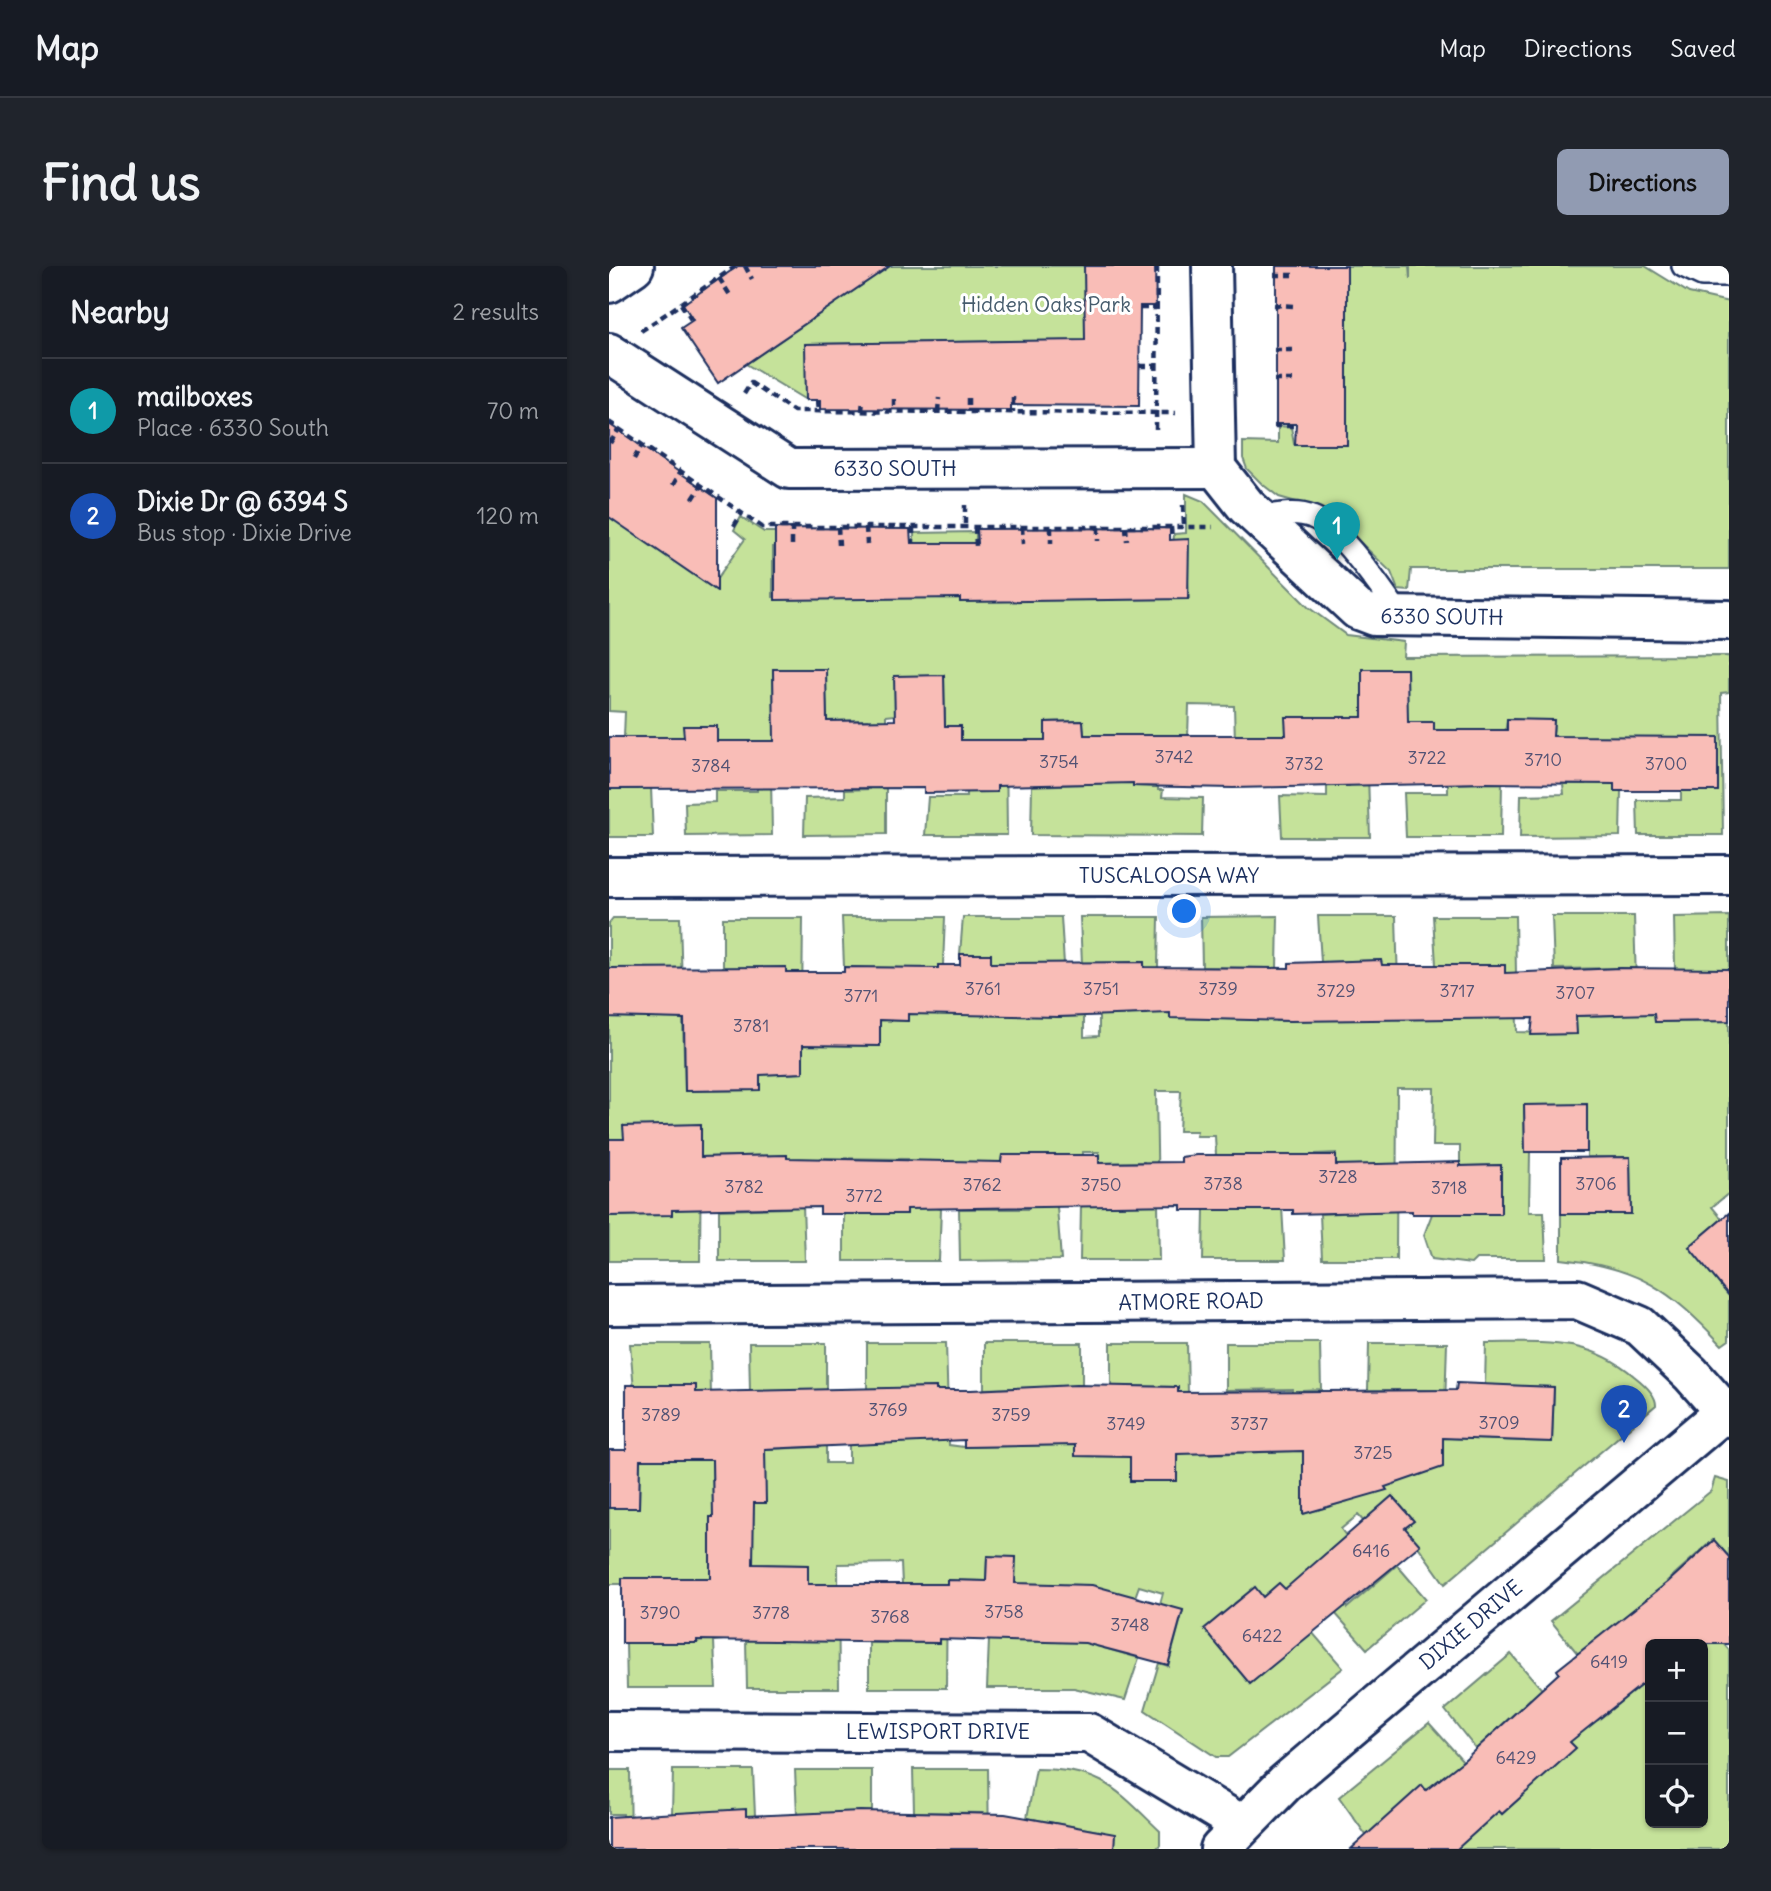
<!DOCTYPE html>
<html lang="en">
<head>
<meta charset="utf-8">
<style>
	:root { --surface:#171b24; --page:#20242c; --text:#f1f3f6; --muted:#9ea1a6; --line:#363941; --accent:#919bb2 }
	body { margin:0; font-family:Delius,sans-serif; background:var(--page); color:var(--text) }
	.controls { position:absolute; right:21px; bottom:21px; display:grid; overflow:hidden; border-radius:10px; box-shadow:0 2px 5px #0004 }
	.controls button { width:63px; height:63px; display:grid; place-items:center; padding:0; border:0; border-bottom:2px solid var(--line); background:var(--surface); color:var(--text); font:35px sans-serif }
	.you { position:absolute; left:576px; top:646px; width:24px; height:24px; margin:-18px; border:5px solid #fff; border-radius:50%; background:#1a73e8; box-shadow:0 0 0 10px #1a73e833 }
	.badge { display:grid; place-items:center; width:46px; height:46px; border-radius:50%; background:var(--accent); color:#fff; font-size:23px; font-weight:700 }
	.pin { position:absolute; translate:-50% -58px; filter:drop-shadow(0 2px 4px #0008) }
	.pin::after { content:''; position:absolute; top:37px; width:24px; height:21px; background:inherit; clip-path:polygon(0 0,100% 0,50% 100%) }
	.list { margin:0; padding:0; list-style:none }
	h2 { display:flex; justify-content:space-between; align-items:center; height:91px; margin:0; padding:0 28px; font-size:30px }
	h2 small { font-size:23px; font-weight:400; color:var(--muted) }
	.list li { display:grid; grid-template-columns:46px 1fr auto; gap:21px; align-items:center; box-sizing:border-box; height:105px; padding:0 28px; border-top:2px solid var(--line) }
	.list b { display:block; font-size:26px; white-space:nowrap }
	.list p { margin:0; font-size:23px; white-space:nowrap; color:var(--muted) }
	.list em { font-size:23px; font-style:normal; color:var(--muted) }
	.icon { flex:none; width:38px; height:38px; fill:none; stroke:currentColor; stroke-width:2; stroke-linecap:round; stroke-linejoin:round }
	.map { position:relative; flex:none; width:1120px; height:1583px; overflow:hidden; border-radius:10px }
	header { display:flex; align-items:center; gap:42px; box-sizing:border-box; height:98px; padding:0 35px; background:var(--surface); border-bottom:2px solid var(--line) }
	header strong { font-size:33px }
	nav { display:flex; gap:38px; margin-inline-start:auto; font-size:24px }
	.intro { display:flex; align-items:center; justify-content:space-between; box-sizing:border-box; height:168px; padding:0 42px }
	h1 { margin:0; font-size:49px }
	.button { padding:18px 32px; border-radius:10px; background:var(--accent); color:#111; font-size:24px; font-weight:700 }
	main { display:flex; gap:42px; padding:0 42px }
	aside { flex:1; background:var(--surface); border-radius:10px; box-shadow:0 2px 5px #0004 }
	.map>svg:first-child { display:block }
	.green { fill:#c5e29a; stroke:#70887c; stroke-width:2 }
	.building { fill:#f9bdb7; stroke:#1b2f5e; stroke-width:2 }
	.lines { fill:none; stroke-linecap:round; stroke-linejoin:round }
	.service-casing { stroke:#1b2f5e; stroke-width:26 }
	.minor-casing { stroke:#1b2f5e; stroke-width:44 }
	.tertiary-casing { stroke:#1b2f5e; stroke-width:44 }
	.path { stroke:#1b2f5e; stroke-width:4.5; stroke-dasharray:7 5; stroke-linecap:butt }
	.service { stroke:#fff; stroke-width:21 }
	.minor { stroke:#fff; stroke-width:38 }
	.tertiary { stroke:#fff; stroke-width:38 }
	.labels { text-anchor:middle; stroke-width:6; stroke-linejoin:round; paint-order:stroke }
	.number-label { font-size:18px; fill:#525274 }
	.park-label { font-size:21px; fill:#465c6d; stroke:#fff }
	.street-label { font-size:21px; fill:#1b2f5e; stroke:#fff }
</style>
</head>
<body>
<header>
<strong>Map</strong>
<nav><a>Map</a><a>Directions</a><a>Saved</a></nav>
</header>
<div class="intro"><h1>Find us</h1><a class="button">Directions</a></div>
<main>
<aside>
<h2>Nearby<small>2 results</small></h2>
<ul class="list">
<li><span class="badge" style="background:#0f9aa8">1</span><div><b>mailboxes</b><p>Place · 6330 South</p></div><em>70 m</em></li>
<li><span class="badge" style="background:#1a4fb4">2</span><div><b>Dixie Dr @ 6394 S</b><p>Bus stop · Dixie Drive</p></div><em>120 m</em></li>
</ul>
</aside>
<div class="map">
<svg width="1120" height="1583" viewBox="0 0 1120 1583">
	<rect width="100%" height="100%" fill="#fff"/>
	<filter id="ink" filterUnits="userSpaceOnUse"><feTurbulence type="fractalNoise" baseFrequency=".0143" numOctaves="2"/><feDisplacementMap in="SourceGraphic" scale="14" xChannelSelector="R" yChannelSelector="G"/><feConvolveMatrix kernelMatrix="1 2 1 2 8 2 1 2 1" color-interpolation-filters="sRGB"/></filter>
	<g filter="url(#ink)">
		<g class="green">
			<path d="M281,0H475L530,92L422,75L197,78V134L137,98Z"/>
			<path d="M734,0H800L801,13V0H1036L1080,27L1120,36V303H802L800,325L789,324L782,306L719,245L670,231L653,218L638,203L634,192V176L669,177V160L682,161L685,178H736Z"/>
			<path d="M577,228L594,235L699,341L737,369L795,376L794,391L1120,390V426L1112,427L1114,569H1029L1028,534H1072V525H1109V471H1005V524L1012,525L1011,570L911,571L912,529L955,528L954,518H977L978,471L944,470L945,455L898,453L890,517H893L892,571H797L795,527H839V518L876,517V464H825V456H798L759,508L761,571H673L671,530L718,531V520H740L739,472L698,451H677V469L649,470L626,476L625,440L580,439L579,471L524,510L525,520L549,521V524H554L553,531L594,532L593,570L422,569L423,520L503,517L475,471L474,455L436,456V476L397,477L398,569H316L319,531H357V526L388,525V474L352,475L351,460H336L335,409L286,449L277,450V568L195,569L196,532L236,531V524L261,523L259,454L218,455L216,403L164,404L165,452H197L162,510L163,569L77,570L76,537L106,536V525H148V475H108V460H75V471L40,472L44,571H0V523H29V471H15L16,446L0,445V242L107,314L136,273L125,264L132,251L155,266H183V280L164,281V331H318L305,282V267L367,266V282L350,332H580L577,282L564,281L565,268L577,267Z"/>
			<path d="M669,650L667,755L774,752L772,694L712,696L709,650H787L790,753L896,699H827L824,650H906L908,766L967,768V750L1012,749L1011,702L945,703L943,650H1025L1027,715L1045,714L1046,756L1120,755V927L1103,941L1113,953L1080,981L1112,1020L1120,1015V1074L1113,1079C1061,1024 1030,1001 952,993V948L1022,947L1021,891H978V839H915L916,885L921,886L920,946H935L937,993H867L862,998L823,993L815,969L823,948L892,947V899L851,900V880H824L825,822H788L787,993H713L711,948L774,945L727,899V887L707,888V894L672,923L676,994H594L595,944H656V890L607,889L606,870H587L588,865H570L572,825H547L550,994H471L472,940L535,939V896L490,897V886H474L473,899L448,941L452,994L351,995L350,943H419L420,890L393,889L392,896L327,942L332,943L330,995H235V948H298L299,893L212,892L193,911L196,995H110V944L180,942L178,889L92,891V871L91,995H0V950L63,948L62,894L15,860V873H0V751L59,752V703L0,702V657L4,652H71L76,825L150,824V776L174,808L194,807V768L114,703V652H194L193,740L205,779L270,780L271,754L298,755L299,702L235,701L233,651H336L334,699H329V748L382,697V688H351L354,651H452L455,698L449,751L475,750V771L490,770V749L537,748L535,696L473,698L471,651H550L548,746L561,745L562,752L656,753L657,702L593,701L592,651Z"/>
			<path d="M1120,650V703H1066L1065,651Z"/>
			<path d="M140,1077H217V1197H240V1178L329,1175L327,1121L258,1123V1077H337L340,1179L355,1181L450,1179L449,1121L375,1123V1077H473V1119L521,1191V1215H568L569,1121L502,1120V1077H578L579,1130L598,1188L684,1185L683,1123L617,1124V1077H711L712,1123L694,1124L695,1248L739,1235V1194L827,1177L828,1124H759L760,1077H838L835,1172L943,1176L945,1121L876,1119L877,1077C934,1077 979,1071 1025,1110C1034,1117 1047,1128 1047,1139L836,1318L796,1262L804,1254L785,1232L756,1257L749,1249L732,1263L737,1270L702,1301L738,1342L788,1299L817,1333L758,1383L694,1311L677,1324L670,1317L654,1331L646,1322L626,1337L703,1366L734,1402L619,1491H607L536,1444L550,1397L559,1400L574,1345L551,1338L554,1327L530,1320L526,1331L467,1374L530,1392L516,1434L465,1422H378L380,1374L406,1317V1291H378L377,1315L338,1314L337,1422H260V1377H330V1319L293,1318L292,1297L229,1298L230,1422H138L137,1374L199,1319V1299L136,1298L114,1374L105,1375L107,1422H18L17,1377L88,1376L13,1318H0V1242H30L31,1193L21,1078H101L104,1238L156,1183L211,1181L209,1125L141,1126Z"/>
			<path d="M1106,1212L1120,1216V1291L1104,1274L1058,1315L1120,1384V1583H848L757,1569L730,1531L820,1457L854,1495L848,1500L893,1548L966,1482L921,1433L867,1483L836,1444L902,1388L965,1460L989,1454L1041,1412V1557H1094V1378H1057L1027,1342L969,1388L942,1355L1102,1225Z"/>
			<path d="M304,1503H379L380,1582L373,1583V1547L305,1546Z"/>
			<path d="M427,1503C493,1503 506,1522 551,1565V1579L547,1583H487L490,1565L418,1552Z"/>
			<path d="M0,1504H21L22,1583H15L14,1548H0Z"/>
			<path d="M64,1504H144L147,1572L63,1548Z"/>
			<path d="M186,1504H263V1583L188,1548Z"/>
		</g>
		<g class="building">
			<path d="M129,0H281L109,117L72,62L84,54L74,38Z"/>
			<path d="M475,0H546L547,40H531L530,140L402,139V144L211,143V134H197L196,78L476,74Z"/>
			<path d="M667,0H738V179H686L687,158H667Z"/>
			<path d="M0,158L108,232V325L0,251Z"/>
			<path d="M166,262L301,263L302,277H369L368,263L561,262V274L580,273L579,333L351,336V332L166,334Z"/>
			<path d="M164,403H217L218,455L286,454L285,410L335,409L336,460H352V474H436V456L474,455L475,469H677L676,451H753V403H798L799,456H825V464H898V453L945,454L944,470L1109,471V525H1005V518L876,517L624,522L524,520V517L388,520V526L315,527V522L0,523V471H75L74,460H108V475H165Z"/>
			<path d="M351,688H382V697L535,696V701L680,702V697L772,694L773,699H896V707L1011,702L1120,703V755L1046,756L1045,748L967,750L968,768L922,769L924,752L681,755L561,752V747L449,751L299,748V755L271,754V780L194,779V807L151,809V824L76,825L75,753L0,751V702L177,701V706H235V701L329,702V699H351Z"/>
			<path d="M978,838V886H916L915,839Z"/>
			<path d="M92,858V891L178,889V892L392,896L393,889H490V897L572,896V891L587,889H727V899L851,896V900L892,899V948H803V945L684,948V944H572V939L298,943V948H211V941L63,944V949L0,950V873H15L14,860Z"/>
			<path d="M1021,891L1022,948H952V892Z"/>
			<path d="M1120,947V1030L1080,981Z"/>
			<path d="M848,1117L945,1121L943,1176L834,1172V1201L776,1221L778,1224L694,1248V1185L568,1188V1215H521V1191L466,1190V1179L355,1181V1174L156,1183L157,1237H145L144,1298L199,1299V1318H338V1314L377,1315L378,1290L407,1291L406,1317L483,1319L574,1344L559,1399L476,1377L330,1373V1377L88,1374V1377H13V1312H101V1251H104L103,1194H31L30,1242H0V1184H17V1119H87V1126L327,1121V1124H362L467,1119L569,1121V1126L847,1124Z"/>
			<path d="M783,1230L805,1255L796,1262L811,1279L641,1418L595,1363L646,1321L654,1331L670,1317L676,1323Z"/>
			<path d="M1105,1274L1120,1291V1378H1041V1412L961,1476L967,1482L893,1548L890,1545L848,1583H742L813,1519L817,1524L854,1495L950,1407L948,1404L1059,1316Z"/>
			<path d="M137,1543V1550L251,1545L396,1548L506,1568L505,1583H0V1551Z"/>
		</g>
		<g class="lines">
			<defs>
				<g id="service">
					<path d="M1074,0L1093,9H1120"/>
					<path d="M650,251C666,249 687,244 703,251C731,261 775,326 792,351"/>
				</g>
				<g id="minor">
					<path d="M603,0L607,202L637,240L749,344L765,350L1120,354"/>
					<path d="M0,17L25,0"/>
					<path d="M0,87L180,203L607,202"/>
					<path d="M0,611L1120,609"/>
					<path d="M0,1039L968,1033L1031,1060L1082,1108L1120,1151"/>
					<path d="M0,1465L480,1467L633,1559"/>
				</g>
				<path id="tertiary" d="M611,1583L676,1517L1120,1142"/>
			</defs>
			<use href="#service" class="service-casing"/>
			<use href="#minor" class="minor-casing"/>
			<use href="#tertiary" class="tertiary-casing"/>
			<g class="path">
				<path d="M136,0L143,13"/>
				<path d="M665,9H686"/>
				<path d="M110,12L121,29"/>
				<path d="M72,38L83,55"/>
				<path d="M665,39L686,40"/>
				<path d="M531,42H547"/>
				<path d="M32,65L127,0"/>
				<path d="M665,84H686"/>
				<path d="M531,100H547"/>
				<path d="M665,114H686"/>
				<path d="M135,128L142,117L185,145L567,147"/>
				<path d="M404,131V146"/>
				<path d="M359,132V146"/>
				<path d="M285,133V145"/>
				<path d="M209,134L210,145"/>
				<path d="M253,145L254,133"/>
				<path d="M329,146L330,132"/>
				<path d="M0,156L153,261H604"/>
				<path d="M665,160H687"/>
				<path d="M547,164L548,0"/>
				<path d="M1,177L10,163"/>
				<path d="M25,193L33,179"/>
				<path d="M64,219L72,205"/>
				<path d="M84,233L93,219"/>
				<path d="M356,239V261"/>
				<path d="M574,239L575,261"/>
				<path d="M125,260L133,247"/>
				<path d="M229,261L230,279"/>
				<path d="M257,261L258,278"/>
				<path d="M304,261V277"/>
				<path d="M366,261L367,280"/>
				<path d="M413,261L414,278"/>
				<path d="M442,261V277"/>
				<path d="M489,261V275"/>
				<path d="M517,261L518,275"/>
				<path d="M562,261L563,274"/>
				<path d="M183,279V261"/>
			</g>
			<use href="#service" class="service"/>
			<use href="#minor" class="minor"/>
			<use href="#tertiary" class="tertiary"/>
		</g>
	</g>
	<g class="labels">
		<g class="number-label">
			<text x="565" y="497">3742</text>
			<text x="818" y="498">3722</text>
			<text x="934" y="500">3710</text>
			<text x="450" y="502">3754</text>
			<text x="695" y="504">3732</text>
			<text x="1057" y="504">3700</text>
			<text x="102" y="506">3784</text>
			<text x="374" y="729">3761</text>
			<text x="492" y="729">3751</text>
			<text x="609" y="729">3739</text>
			<text x="727" y="731">3729</text>
			<text x="848" y="731">3717</text>
			<text x="966" y="733">3707</text>
			<text x="252" y="736">3771</text>
			<text x="142" y="766">3781</text>
			<text x="729" y="917">3728</text>
			<text x="614" y="924">3738</text>
			<text x="987" y="924">3706</text>
			<text x="373" y="925">3762</text>
			<text x="492" y="925">3750</text>
			<text x="135" y="927">3782</text>
			<text x="840" y="928">3718</text>
			<text x="255" y="936">3772</text>
			<text x="279" y="1150">3769</text>
			<text x="52" y="1155">3789</text>
			<text x="402" y="1155">3759</text>
			<text x="890" y="1163">3709</text>
			<text x="517" y="1164">3749</text>
			<text x="640" y="1164">3737</text>
			<text x="764" y="1193">3725</text>
			<text x="762" y="1291">6416</text>
			<text x="395" y="1352">3758</text>
			<text x="51" y="1353">3790</text>
			<text x="162" y="1353">3778</text>
			<text x="281" y="1357">3768</text>
			<text x="521" y="1365">3748</text>
			<text x="653" y="1376">6422</text>
			<text x="1000" y="1402">6419</text>
			<text x="907" y="1498">6429</text>
		</g>
		<g class="park-label">
			<text x="437" y="46">Hidden Oaks Park</text>
		</g>
		<g class="street-label">
			<text x="286" y="210">6330 SOUTH</text>
			<text transform="translate(833 351) rotate(1)" y="7">6330 SOUTH</text>
			<text x="560" y="617">TUSCALOOSA WAY</text>
			<text transform="translate(582 1036) rotate(-1)" y="7">ATMORE ROAD</text>
			<text transform="translate(862 1359) rotate(-40)" y="7">DIXIE DRIVE</text>
			<text x="329" y="1473">LEWISPORT DRIVE</text>
		</g>
	</g>
</svg>
<div class="controls">
<button>+</button>
<button>−</button>
<button><svg class="icon" aria-label="locate" viewBox="0 0 24 24"><circle cx="12" cy="12" r="6"/><path d="M12 2v4M12 18v4M2 12h4M18 12h4"/></svg></button>
</div>
<div class="you"></div>
<div class="pin badge" style="left:728px;top:294px;background:#0f9aa8">1</div>
<div class="pin badge" style="left:1015px;top:1177px;background:#1a4fb4">2</div>
</div>
</main>
</body>
</html>
